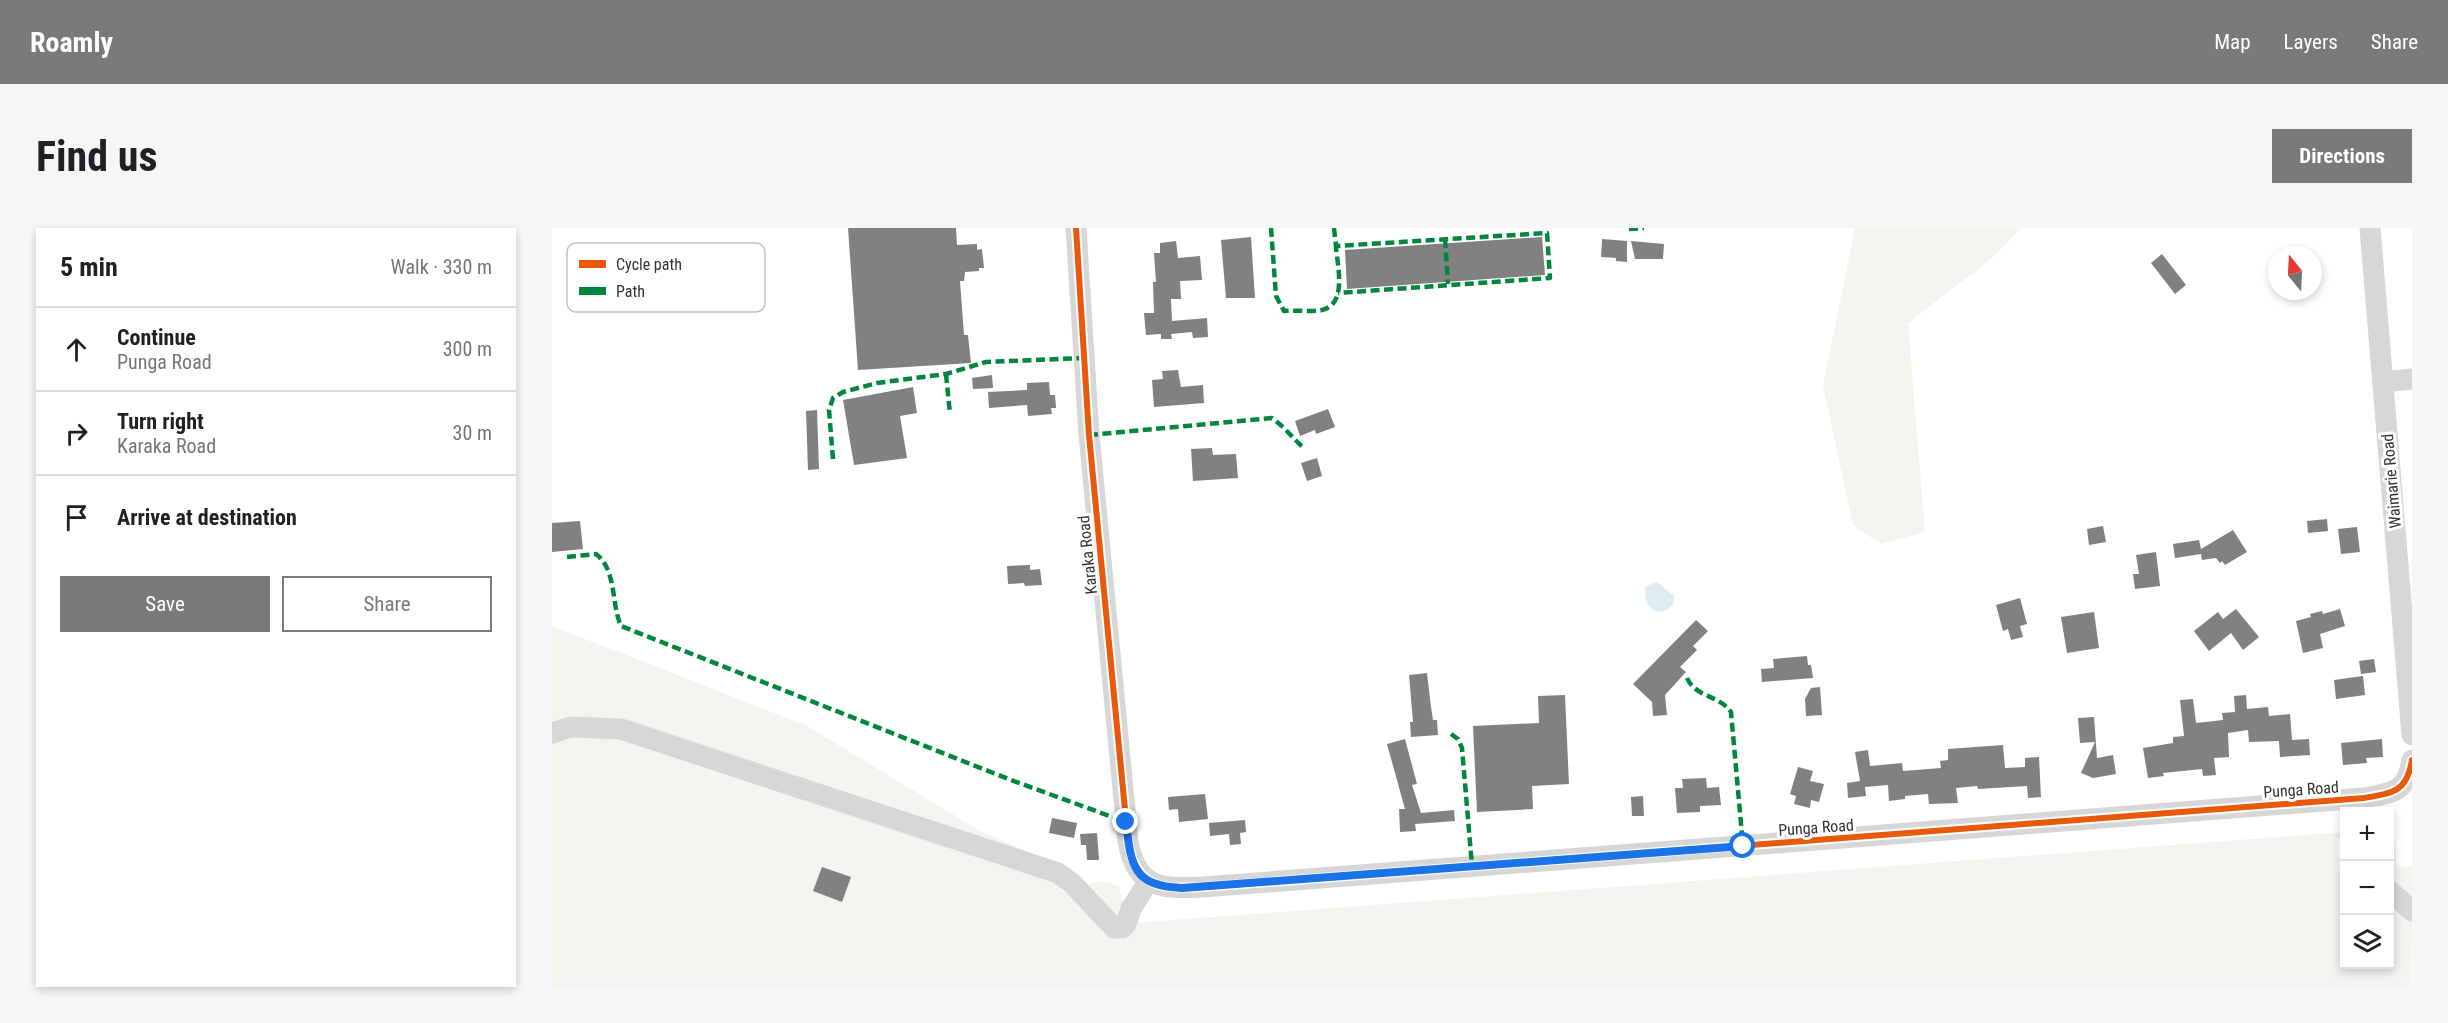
<!DOCTYPE html>
<html lang="en">
<head>
<meta charset="utf-8">
<style>
	:root { --surface:#fff; --page:#f6f6f6; --text:#202124; --muted:#757577; --line:#e0e0e0; --accent:#7a7a7a }
	body { margin:0; font-family:"Roboto Condensed",sans-serif; background:var(--page); color:var(--text) }
	.controls { position:absolute; right:18px; bottom:18px; display:grid; overflow:hidden; border-radius:0px; box-shadow:0 3px 9px #0003 }
	.controls button { width:54px; height:54px; display:grid; place-items:center; padding:0; border:0; border-bottom:2px solid var(--line); background:var(--surface); color:var(--text); font:30px sans-serif }
	.compass { position:absolute; left:1716px; top:18px; width:54px; height:54px; border-radius:50%; background:var(--surface); box-shadow:0 3px 9px #0003; rotate:342deg }
	.stop { position:absolute; width:18px; height:18px; margin:-14px; border:4px solid #1a73e8; border-radius:50%; background:#fff }
	.stop.end { background:#1a73e8; border-color:#fff; box-shadow:0 2px 6px #0008 }
	.list { margin:0; padding:0; list-style:none }
	h2 { display:flex; justify-content:space-between; align-items:center; height:78px; margin:0; padding:0 24px; font-size:26px }
	h2 small { font-size:20px; font-weight:400; color:var(--muted) }
	.list li { display:grid; grid-template-columns:39px 1fr auto; gap:18px; align-items:center; box-sizing:border-box; height:84px; padding:0 24px; border-top:2px solid var(--line) }
	.list b { display:block; font-size:22px; white-space:nowrap }
	.list p { margin:0; font-size:20px; white-space:nowrap; color:var(--muted) }
	.list em { font-size:20px; font-style:normal; color:var(--muted) }
	.actions { display:flex; gap:12px; padding:18px 24px }
	.actions a { flex:1; padding:14px 0; border:2px solid var(--accent); border-radius:0px; text-align:center; font-size:21px; color:var(--accent) }
	.actions .main { background:var(--accent); color:#fff }
	.icon { flex:none; width:33px; height:33px; fill:none; stroke:currentColor; stroke-width:2; stroke-linecap:round; stroke-linejoin:round }
	.map { position:relative; flex:none; width:1860px; height:759px; overflow:hidden; border-radius:0px }
	header { display:flex; align-items:center; gap:36px; box-sizing:border-box; height:84px; padding:0 30px; background:var(--accent); color:#fff }
	header strong { font-size:28px }
	nav { display:flex; gap:33px; margin-inline-start:auto; font-size:21px }
	.intro { display:flex; align-items:center; justify-content:space-between; box-sizing:border-box; height:144px; padding:0 36px }
	h1 { margin:0; font-size:42px }
	.button { padding:15px 27px; border-radius:0px; background:var(--accent); color:#fff; font-size:21px; font-weight:700 }
	main { display:flex; gap:36px; padding:0 36px }
	aside { flex:1; background:var(--surface); border-radius:0px; box-shadow:0 3px 9px #0003 }
	.map>svg:first-child { display:block }
	.green { fill:#f1f5ed }
	.water { fill:#ddebf3 }
	.building { fill:#818181 }
	.lines { fill:none; stroke-linecap:round; stroke-linejoin:round }
	.minor { stroke:#d7d7d7; stroke-width:21 }
	.quiet { stroke:#00873e; stroke-width:4.5; stroke-dasharray:9 4.5; stroke-linecap:butt }
	.cycleway-casing { stroke:#fff; stroke-width:10 }
	.cycleway { stroke:#e8590c; stroke-width:6 }
	.route { stroke:#1a73e8; stroke-width:8 }
	.labels { text-anchor:middle; stroke-width:6; stroke-linejoin:round; paint-order:stroke }
	.street-label { font-size:16px; fill:#333; stroke:#fff }
	.key { fill:#fff; stroke:#c2c2c2; stroke-width:1.5 }
	.key-label { font-size:16px; fill:#333 }
</style>
</head>
<body>
<header>
<strong>Roamly</strong>
<nav><a>Map</a><a>Layers</a><a>Share</a></nav>
</header>
<div class="intro"><h1>Find us</h1><a class="button">Directions</a></div>
<main>
<aside>
<h2>5 min<small>Walk · 330 m</small></h2>
<ul class="list">
<li><svg class="icon" aria-label="ahead" viewBox="0 0 24 24"><path d="M12 20V5M6 11l6-6 6 6"/></svg><div><b>Continue</b><p>Punga Road</p></div><em>300 m</em></li>
<li><svg class="icon" aria-label="right" viewBox="0 0 24 24"><path d="M7 20v-9h11M14 6l5 5-5 5"/></svg><div><b>Turn right</b><p>Karaka Road</p></div><em>30 m</em></li>
<li><svg class="icon" aria-label="arrive" viewBox="0 0 24 24"><path d="M6 21V4h12l-3 4 3 4H6"/></svg><div><b>Arrive at destination</b></div></li>
</ul>
<div class="actions"><a class="main">Save</a><a>Share</a></div>
</aside>
<div class="map">
<svg width="1860" height="759" viewBox="0 0 1860 759">
	<rect width="100%" height="100%" fill="#fff"/>
	<g class="green">
		<path d="M1303,0H1469L1440,30L1356,95L1373,304L1329,316L1301,297L1271,158Z"/>
		<path d="M0,398L253,497L430,604L515,641L154,524L0,498Z"/>
		<path d="M44,504L502,651L533,679L582,695L1792,604V609L1785,610L1787,641L1792,644V736H1838V668L1860,690L1859,759H0V509Z"/>
		<path d="M1838,601H1841L1845,639L1860,638V680L1838,658V638L1841,628Z"/>
		<path d="M542,654H556L567,658L569,670L575,676L566,691L536,662L538,656Z"/>
	</g>
	<path class="water" d="M1105,354L1122,368L1121,376C1107,394 1089,378 1094,358Z"/>
	<g class="building">
		<path d="M296,0H404L405,17L425,16V22L430,21L432,40H427V43L413,44L412,53H408L412,107H416L419,135L306,142Z"/>
		<path d="M699,9L703,70H674L669,12Z"/>
		<path d="M990,9L993,47L795,61L793,22Z"/>
		<path d="M1050,11L1075,13V34L1064,33V30L1049,29Z"/>
		<path d="M624,13L626,30L648,28L650,52L628,53L629,71H619L620,93L655,90L656,109L641,110L640,104L619,106L620,111H609V106L594,107L592,85H602L601,54H604L602,25H608V15Z"/>
		<path d="M1079,13L1112,16L1111,31H1083Z"/>
		<path d="M1610,26L1634,57L1623,66L1599,35Z"/>
		<path d="M626,142L629,159L651,157L652,175L602,179L600,152L611,151L610,143Z"/>
		<path d="M440,147L441,160L421,161L420,150Z"/>
		<path d="M497,154L498,167H503L504,180H499L500,186L476,188L475,177L437,180L436,164L475,162V155Z"/>
		<path d="M361,159L365,185L348,188L355,230L302,237L291,172Z"/>
		<path d="M776,181L783,199L764,206L763,202L748,208L743,193Z"/>
		<path d="M265,182L267,241L256,242L254,183Z"/>
		<path d="M660,220L661,227L684,226L686,250L641,253L639,221Z"/>
		<path d="M765,230L770,248L755,253L749,235Z"/>
		<path d="M1775,291L1776,303L1756,305L1755,293Z"/>
		<path d="M28,293L31,321L0,324V295Z"/>
		<path d="M1551,298L1554,314L1537,317L1535,301Z"/>
		<path d="M1805,299L1808,324L1789,326L1786,301Z"/>
		<path d="M1681,302L1695,324L1673,337L1670,333L1668,335L1664,330L1650,332L1649,326L1623,330L1621,316L1647,312L1649,321Z"/>
		<path d="M1604,324L1608,358L1583,361L1581,346H1587L1584,327Z"/>
		<path d="M478,337V342L488,341L490,357L473,358L472,355L456,356L455,338Z"/>
		<path d="M1468,370L1475,396L1468,398L1471,409L1459,412L1456,401L1451,403L1444,377Z"/>
		<path d="M1684,381L1707,409L1691,422L1679,405L1657,423L1642,403L1666,384L1671,391Z"/>
		<path d="M1788,381L1793,398L1768,406L1771,420L1751,425L1744,393L1759,389L1758,386L1770,383L1771,386Z"/>
		<path d="M1542,384L1547,420L1515,425L1509,389Z"/>
		<path d="M1144,392L1156,403L1141,418L1145,422L1128,439L1134,444L1113,467L1115,487L1101,488L1100,474L1081,456Z"/>
		<path d="M1255,428L1256,437H1259L1261,450L1210,454L1209,441L1222,440L1221,431Z"/>
		<path d="M1822,431L1824,444L1809,446L1807,433Z"/>
		<path d="M875,445L879,479L881,492H885L886,507L859,509L858,494H861L857,447Z"/>
		<path d="M1811,448L1813,467L1784,471L1782,452Z"/>
		<path d="M1268,459L1270,487L1254,488L1253,471L1259,460Z"/>
		<path d="M1013,467L1017,556L980,558L981,581L925,584L921,498L987,495L986,468Z"/>
		<path d="M1694,467L1695,481L1716,479L1717,488L1738,486L1740,512L1757,511L1758,527L1728,529L1727,513L1697,514L1696,502L1676,505L1677,529L1662,530L1664,547L1651,548L1650,541L1611,545L1612,548L1596,550L1591,520L1621,515V509L1632,508L1628,472L1641,471L1644,495L1671,492L1670,485L1683,484L1682,468Z"/>
		<path d="M1542,489L1545,530L1561,527L1564,546L1541,550L1529,545L1543,514L1528,515L1526,490Z"/>
		<path d="M853,511L865,556L860,557L869,585L902,582L903,593L863,596L864,603L848,604L847,581H853L835,516Z"/>
		<path d="M1830,511L1831,529L1814,530L1815,535L1791,537L1789,515Z"/>
		<path d="M1451,517L1453,540L1473,539V530L1487,529L1489,569L1476,570L1475,558L1426,561L1425,558L1404,560L1406,575L1377,576L1376,566L1353,568V571L1337,573L1336,557L1313,559L1314,568L1296,570L1295,555L1308,553L1303,524L1316,522L1318,538L1350,535L1351,543L1389,540L1388,533L1396,532V521Z"/>
		<path d="M1246,539L1261,543L1258,553L1272,556L1267,574L1259,572L1258,580L1242,576L1244,568L1238,566Z"/>
		<path d="M1154,550L1155,560L1167,559L1169,577L1148,578V584L1125,585L1123,560H1131L1130,551Z"/>
		<path d="M653,566L656,591L627,594L626,581L617,582L616,569Z"/>
		<path d="M1091,568L1092,588H1080L1079,569Z"/>
		<path d="M500,590L525,595L522,610L497,605Z"/>
		<path d="M693,592L694,604L688,605L689,616L678,617L677,606L658,608L657,595Z"/>
		<path d="M545,605L547,632H535L534,617H529L528,606Z"/>
		<path d="M270,639L299,649L290,674L261,663Z"/>
	</g>
	<g class="lines">
		<g class="minor">
			<path d="M524,0L537,207L576,613C584,661 610,661 651,659L1812,570C1841,565 1855,564 1860,532"/>
			<path d="M1818,0L1860,507"/>
			<path d="M1831,154L1860,151"/>
			<path d="M0,505L19,499L69,501L506,645L520,655L562,700H570L574,696L579,681L596,654"/>
			<path d="M1838,663L1860,683"/>
		</g>
		<g class="quiet">
			<path d="M719,0L724,68L732,83C744,82 759,84 770,82C796,76 785,37 784,18"/>
			<path d="M782,0L784,18L995,5L998,50L786,65"/>
			<path d="M1077,1L1092,0"/>
			<path d="M893,11L896,56"/>
			<path d="M394,146L398,186"/>
			<path d="M537,207L720,190C733,199 741,211 753,221"/>
			<path d="M281,231L277,182L281,170L291,164L325,155L394,146L434,134L532,130"/>
			<path d="M15,329L44,326C65,342 59,376 69,398L459,552L574,594"/>
			<path d="M1135,450C1143,469 1167,467 1179,484L1191,618"/>
			<path d="M899,506L906,511L910,520L920,638"/>
		</g>
		<defs>
			<path id="cycleway" d="M524,0L537,207L576,613C584,661 610,661 651,659L1812,570C1841,565 1855,564 1860,532"/>
		</defs>
		<use href="#cycleway" class="cycleway-casing"/>
		<use href="#cycleway" class="cycleway"/>
	</g>
	<g class="lines">
		<path class="route" d="M574,594C579,638 581,658 630,660L1191,618"/>
	</g>
	<g class="labels">
		<g class="street-label">
			<text transform="translate(1839 253) rotate(-95)" y="6">Waimarie Road</text>
			<text transform="translate(535 327) rotate(-96)" y="6">Karaka Road</text>
			<text transform="translate(1749 561) rotate(-4)" y="6">Punga Road</text>
			<text transform="translate(1264 599) rotate(-4)" y="6">Punga Road</text>
		</g>
	</g>
	<rect x="15" y="15" width="198" height="69" rx="9" class="key"/>
	<rect x="27" y="32" width="27" height="8" fill="#e8590c"/>
	<rect x="27" y="59" width="27" height="8" fill="#00873e"/>
	<g class="key-label">
		<text x="64" y="42">Cycle path</text>
		<text x="64" y="69">Path</text>
	</g>
</svg>
<div class="controls">
<button>+</button>
<button>−</button>
<button><svg class="icon" aria-label="layers" viewBox="0 0 24 24"><path d="M12 4l9 5-9 5-9-5zM3 14l9 5 9-5"/></svg></button>
</div>
<svg class="compass" viewBox="-18 -18 36 36"><path d="M0-13l5 13h-10z" fill="#e53935"/><path d="M0 13l5-13h-10z" fill="#757577"/></svg>
<div class="stop" style="left:1191px;top:618px"></div>
<div class="stop end" style="left:574px;top:594px"></div>
</div>
</main>
</body>
</html>
